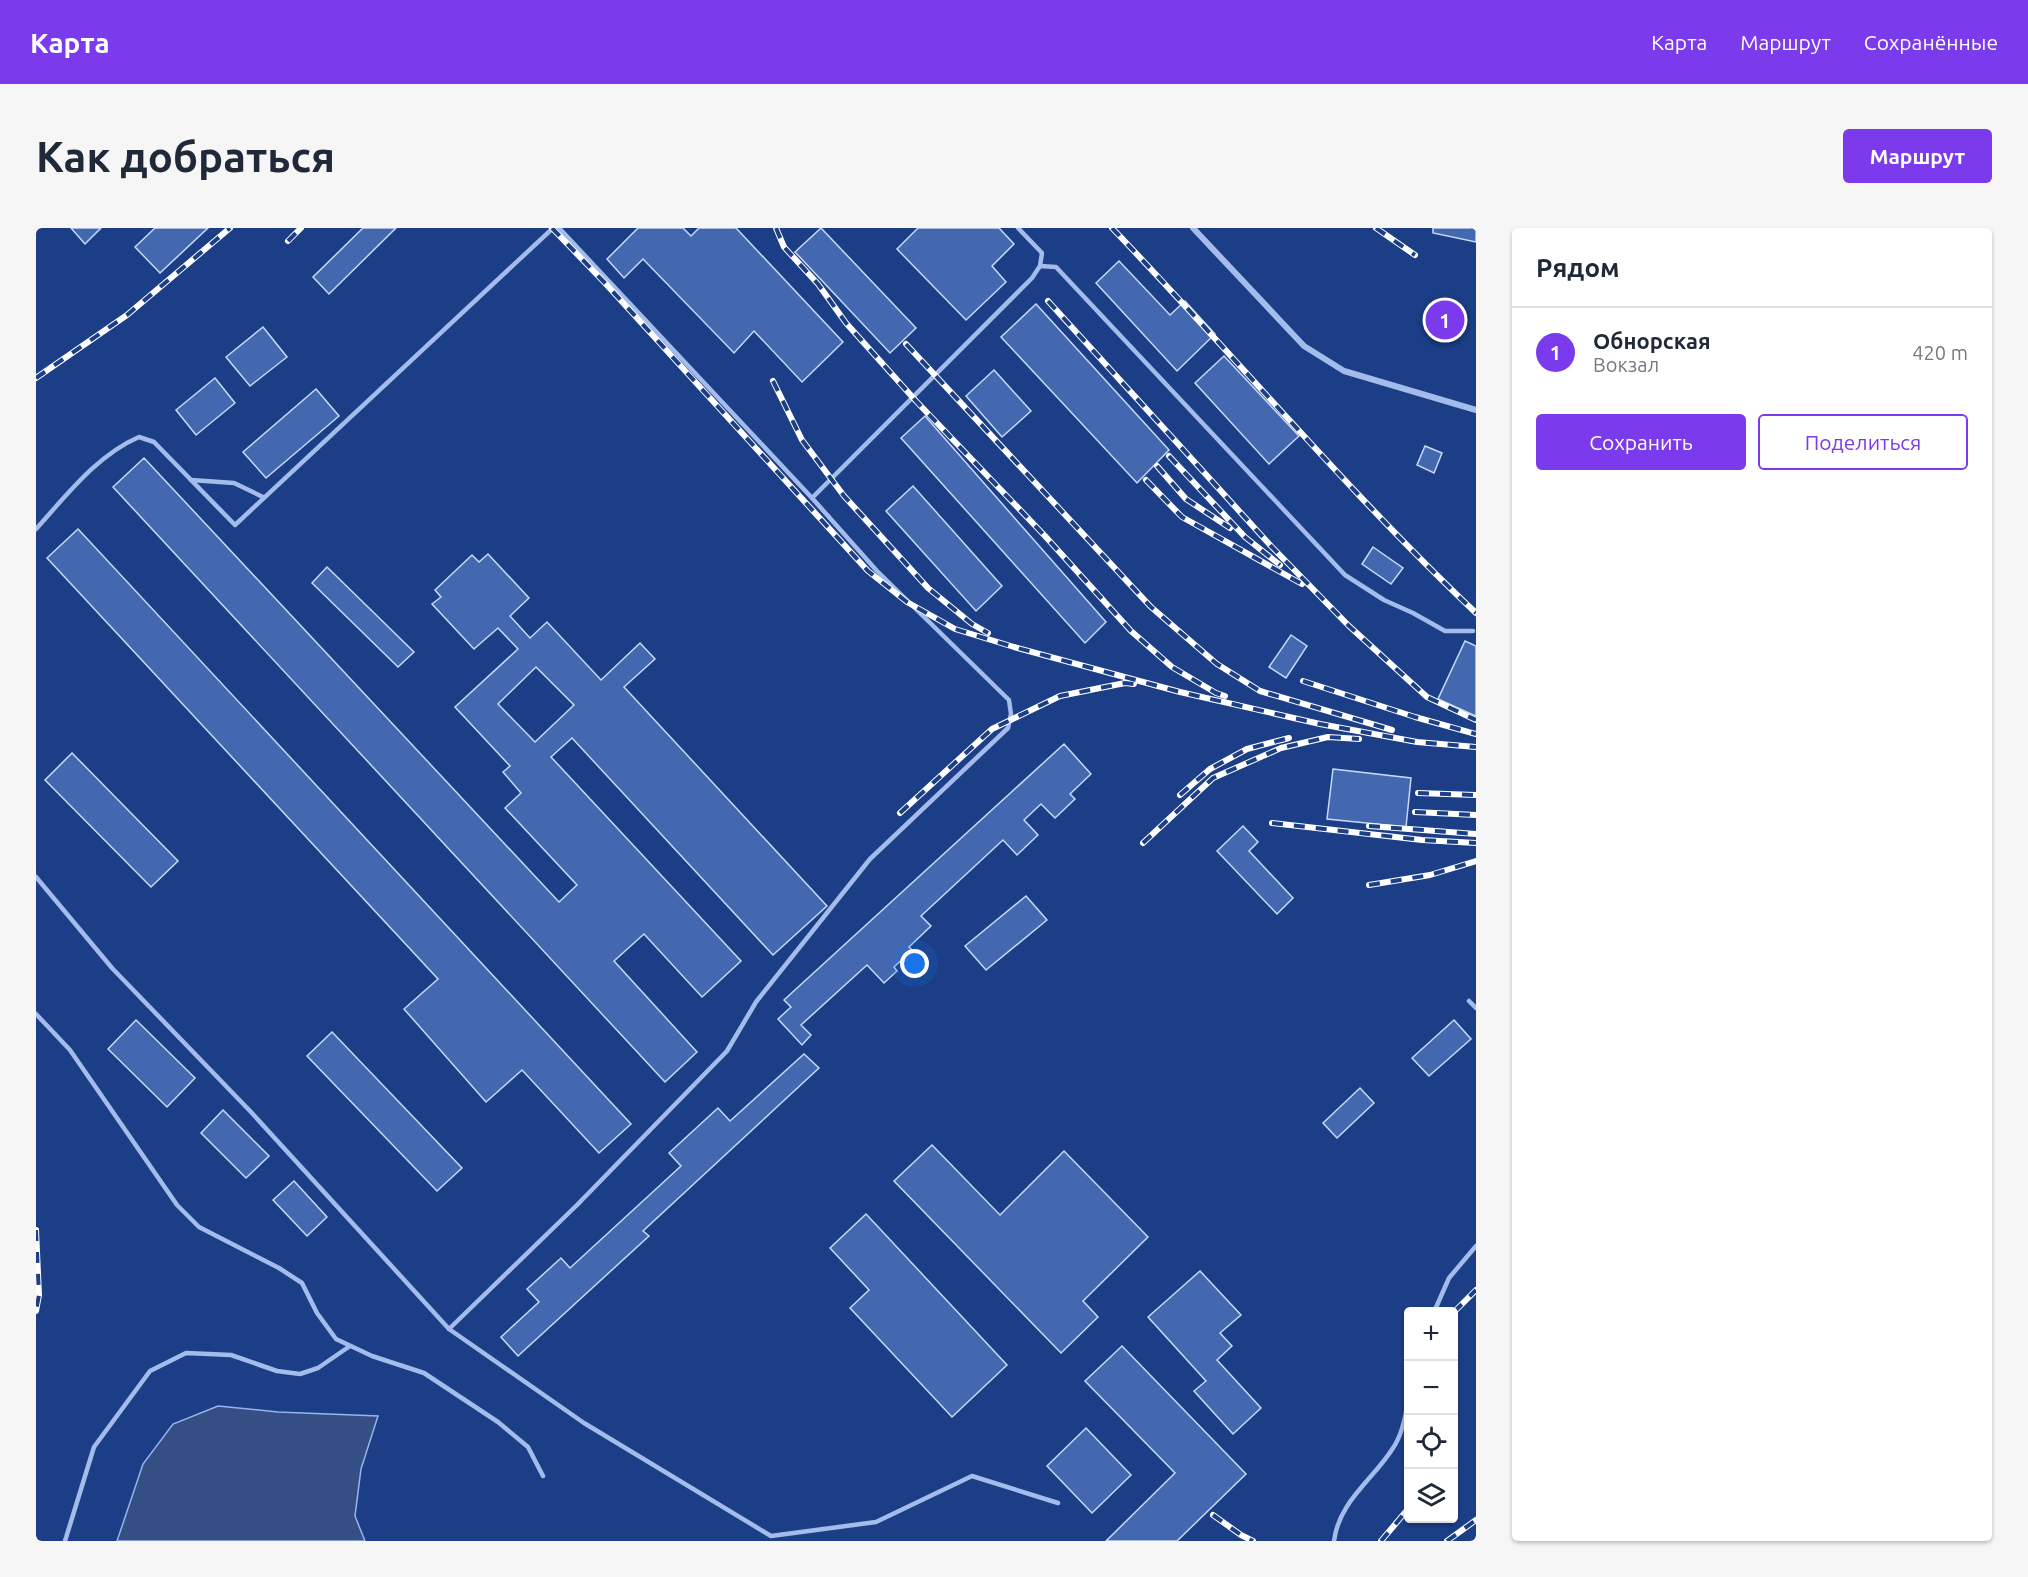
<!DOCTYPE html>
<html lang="ru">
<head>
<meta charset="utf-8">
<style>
	:root { --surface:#fff; --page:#f6f6f7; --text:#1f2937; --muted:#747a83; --line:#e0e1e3; --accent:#7c3aed }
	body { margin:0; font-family:Ubuntu,sans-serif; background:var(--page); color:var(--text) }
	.controls { position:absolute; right:18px; bottom:18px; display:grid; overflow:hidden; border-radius:6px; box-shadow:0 2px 4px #0004 }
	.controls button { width:54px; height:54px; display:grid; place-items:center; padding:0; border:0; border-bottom:2px solid var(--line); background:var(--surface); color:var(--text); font:30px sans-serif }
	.you { position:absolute; left:879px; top:736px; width:21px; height:21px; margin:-15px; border:4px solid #fff; border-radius:50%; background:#1a73e8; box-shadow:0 0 0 9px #1a73e833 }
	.badge { display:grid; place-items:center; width:39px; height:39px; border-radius:50%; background:var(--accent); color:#fff; font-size:20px; font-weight:700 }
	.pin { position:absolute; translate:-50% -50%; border:3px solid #fff; box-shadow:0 2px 6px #0006 }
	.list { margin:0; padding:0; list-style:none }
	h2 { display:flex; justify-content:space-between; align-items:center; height:78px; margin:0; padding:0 24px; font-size:26px }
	h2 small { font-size:20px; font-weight:400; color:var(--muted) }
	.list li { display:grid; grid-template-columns:39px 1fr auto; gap:18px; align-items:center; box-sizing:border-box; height:90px; padding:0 24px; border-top:2px solid var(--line) }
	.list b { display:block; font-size:22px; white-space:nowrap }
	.list p { margin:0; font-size:20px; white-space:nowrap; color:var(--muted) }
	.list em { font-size:20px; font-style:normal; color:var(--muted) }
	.actions { display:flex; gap:12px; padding:18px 24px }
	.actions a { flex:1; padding:14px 0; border:2px solid var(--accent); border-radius:6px; text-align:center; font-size:21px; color:var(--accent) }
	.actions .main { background:var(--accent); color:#fff }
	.icon { flex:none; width:33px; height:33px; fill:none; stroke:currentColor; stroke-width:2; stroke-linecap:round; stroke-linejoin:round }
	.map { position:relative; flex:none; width:1440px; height:1313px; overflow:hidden; border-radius:6px }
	header { display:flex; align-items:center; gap:36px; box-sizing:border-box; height:84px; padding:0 30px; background:var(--accent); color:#fff }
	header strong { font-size:28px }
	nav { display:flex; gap:33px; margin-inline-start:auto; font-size:21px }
	.intro { display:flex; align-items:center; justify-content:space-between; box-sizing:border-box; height:144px; padding:0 36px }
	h1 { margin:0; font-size:42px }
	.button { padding:15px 27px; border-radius:6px; background:var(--accent); color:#fff; font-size:21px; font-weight:700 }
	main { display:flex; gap:36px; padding:0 36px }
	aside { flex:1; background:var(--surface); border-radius:6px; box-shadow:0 2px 4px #0004 }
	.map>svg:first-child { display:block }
	.water { fill:#354e84; stroke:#96b5ee; stroke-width:1.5 }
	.building { fill:#4468af; stroke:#c8d9f8; stroke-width:1.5; fill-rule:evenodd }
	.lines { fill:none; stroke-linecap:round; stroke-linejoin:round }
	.lane { stroke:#a3bcec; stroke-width:4.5 }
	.street { stroke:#a3bcec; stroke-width:6 }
	.rail-casing { stroke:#fff; stroke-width:6 }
	.rail { stroke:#1b3e86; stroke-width:4; stroke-dasharray:11; stroke-linecap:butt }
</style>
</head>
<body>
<header>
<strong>Карта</strong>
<nav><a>Карта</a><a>Маршрут</a><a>Сохранённые</a></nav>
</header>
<div class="intro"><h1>Как добраться</h1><a class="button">Маршрут</a></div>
<main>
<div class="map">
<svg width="1440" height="1313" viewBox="0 0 1440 1313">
	<rect width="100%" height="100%" fill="#1b3e86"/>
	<path class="water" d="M182,1178L242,1184L342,1188L325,1241L319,1288L329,1313H81L107,1236L137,1196Z"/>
	<g class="building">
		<path d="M35,0H65L49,16Z"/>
		<path d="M119,0H172L124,45L99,19Z"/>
		<path d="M327,0H360L293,66L277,49Z"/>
		<path d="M602,0H647L655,8L663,0H700L807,114L766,154L718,103L698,125L607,31L588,50L571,31Z"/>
		<path d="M785,0L880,100L854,125L759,24Z"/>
		<path d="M882,0H963L978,16L956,38L970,54L930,92L861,21Z"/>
		<path d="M1397,0H1440V14L1397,5Z"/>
		<path d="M1083,33L1134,87L1149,73L1179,106L1141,143L1060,55Z"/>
		<path d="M1000,76L1133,222L1101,255L965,109Z"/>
		<path d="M227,99L251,129L214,158L190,129Z"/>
		<path d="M1188,128L1263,208L1233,236L1159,155Z"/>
		<path d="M958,142L995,183L966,209L930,168Z"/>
		<path d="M179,150L199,175L160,207L140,182Z"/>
		<path d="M280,161L303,188L230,250L207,224Z"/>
		<path d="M889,188L1070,394L1049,415L865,210Z"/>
		<path d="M1389,218L1406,225L1398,245L1381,237Z"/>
		<path d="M108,230L523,674L541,657L469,580L485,565L467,544L474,538L419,479L482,421L462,400L438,421L396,376L405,369L399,362L436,327L443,334L452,326L493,370L474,388L494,410L511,394L565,452L604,415L619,431L588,459L791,678L737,727L536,510L515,529L705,733L666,769L608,706L578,733L661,824L629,854L77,259ZM500,439L538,477L499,514L462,476Z"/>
		<path d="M877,258L966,358L940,383L850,283Z"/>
		<path d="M42,301L595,896L563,925L486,842L450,874L368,781L402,751L11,330Z"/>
		<path d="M1337,319L1367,340L1355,356L1326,336Z"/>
		<path d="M291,339L378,424L362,439L276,355Z"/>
		<path d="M1255,407L1271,418L1250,450L1233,439Z"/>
		<path d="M1429,413L1440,418V488L1402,471Z"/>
		<path d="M1028,516L1055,546L1034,566L1039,571L1019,590L1005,576L988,592L1002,607L981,627L967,612L885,688L895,698L873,719L876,722L858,739L861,743L848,755L831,737L765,797L775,807L766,817L742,791L755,779L748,772Z"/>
		<path d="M36,525L142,633L115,659L9,552Z"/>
		<path d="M1297,541L1375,550L1370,599L1291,591Z"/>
		<path d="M1207,598L1222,614L1213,623L1257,670L1241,686L1181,623Z"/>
		<path d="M990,668L1011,692L950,742L929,718Z"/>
		<path d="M100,792L159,850L131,879L72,821Z"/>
		<path d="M1418,792L1435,811L1393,848L1376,830Z"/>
		<path d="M296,804L426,940L401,963L271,828Z"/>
		<path d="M768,826L783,840L607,1003L613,1008L482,1128L465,1109L503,1074L491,1061L525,1030L534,1040L645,938L633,925L682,880L694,893Z"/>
		<path d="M1324,860L1338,875L1301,910L1287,895Z"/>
		<path d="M187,882L233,928L210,950L165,905Z"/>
		<path d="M896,917L964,987L1028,923L1112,1009L1047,1073L1062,1089L1025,1125L858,953Z"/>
		<path d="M258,953L291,989L271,1008L237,972Z"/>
		<path d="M830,986L971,1137L916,1189L814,1080L833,1062L794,1020Z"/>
		<path d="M1164,1043L1205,1087L1184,1105L1196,1118L1181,1132L1225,1180L1197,1206L1158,1163L1170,1153L1112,1089Z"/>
		<path d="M1086,1118L1210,1246L1141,1313H1070L1139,1245L1049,1153Z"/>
		<path d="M1050,1200L1095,1247L1056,1285L1011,1238Z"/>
	</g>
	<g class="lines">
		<g class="lane">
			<path d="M1004,38L1020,39L1309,347L1348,372L1377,385L1409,403H1437"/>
			<path d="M155,252L198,255L227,269"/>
			<path d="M776,270L996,50L1004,38L1006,25L982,0"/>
			<path d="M0,301C30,268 61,227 103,209L118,214L199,297L517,0"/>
			<path d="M0,649L76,740L215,884L413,1101L548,1195L735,1308L840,1294L936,1248L1022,1275"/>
			<path d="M1433,773L1440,780"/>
			<path d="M0,786L34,822L141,977L163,999L243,1040L266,1055L281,1085L300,1111L336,1128L388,1145L462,1194L492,1219L507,1248"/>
			<path d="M1398,1084L1413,1050L1440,1018"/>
			<path d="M413,1101L541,977L691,823L720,774L834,631L972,500L975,486L973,472L841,343L776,270L523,0"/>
			<path d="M29,1313L58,1219L114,1143L150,1125L195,1127L241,1143L264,1146L282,1140L314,1118"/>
			<path d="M1298,1313C1303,1273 1337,1252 1357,1220C1366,1207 1370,1187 1372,1172"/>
		</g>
		<path class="street" d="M1157,0L1268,118L1308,143L1440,182"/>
		<defs>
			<g id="rail">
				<path d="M516,0L569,55L832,343L871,374L919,401L978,419L1144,464L1284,496L1381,514L1440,519"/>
				<path d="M740,0L748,19L782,56L810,95L880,173L1009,308L1095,403L1136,439L1180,465L1189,468"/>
				<path d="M1076,0C1198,127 1312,264 1440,385"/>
				<path d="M1340,0L1379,27"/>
				<path d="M252,13L265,0"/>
				<path d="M1012,73L1235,318L1313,398L1391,469L1440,492"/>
				<path d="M870,116L1115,379L1181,436L1224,463L1356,502"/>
				<path d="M0,150L91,87L194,0"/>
				<path d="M737,153L766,212L808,268L892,360L936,396L952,405"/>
				<path d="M1133,228L1209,309L1244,337"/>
				<path d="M1121,238L1150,271L1194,300"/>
				<path d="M1110,252L1146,289L1266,356"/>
				<path d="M1267,453L1379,489L1440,506"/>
				<path d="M1382,565L1440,567"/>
				<path d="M1144,567L1174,541L1211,521L1253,510"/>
				<path d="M1379,584L1440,587"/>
				<path d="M864,585L956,501L1024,468L1089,455L1098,456"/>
				<path d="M1236,595L1386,612L1440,615"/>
				<path d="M1333,598L1440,606"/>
				<path d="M1107,615L1177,550L1245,520L1292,509L1323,511"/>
				<path d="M1333,657L1394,647L1440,633"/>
				<path d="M0,1002L3,1067L0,1083"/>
				<path d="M1418,1084L1440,1062"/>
				<path d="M1177,1287L1205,1307L1217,1313"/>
				<path d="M1345,1313L1372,1281"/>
				<path d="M1411,1313L1440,1292"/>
			</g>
		</defs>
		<use href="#rail" class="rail-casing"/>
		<use href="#rail" class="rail"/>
	</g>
</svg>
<div class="controls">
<button>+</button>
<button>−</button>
<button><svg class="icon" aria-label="locate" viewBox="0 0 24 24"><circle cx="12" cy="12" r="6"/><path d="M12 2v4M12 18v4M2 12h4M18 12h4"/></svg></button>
<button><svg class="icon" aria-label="layers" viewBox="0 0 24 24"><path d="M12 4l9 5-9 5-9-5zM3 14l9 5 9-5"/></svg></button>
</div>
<div class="you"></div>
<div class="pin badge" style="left:1409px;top:92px">1</div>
</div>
<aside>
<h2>Рядом<small></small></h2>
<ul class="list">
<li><span class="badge">1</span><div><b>Обнорская</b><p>Вокзал</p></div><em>420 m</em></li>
</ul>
<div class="actions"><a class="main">Сохранить</a><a>Поделиться</a></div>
</aside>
</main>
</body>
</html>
